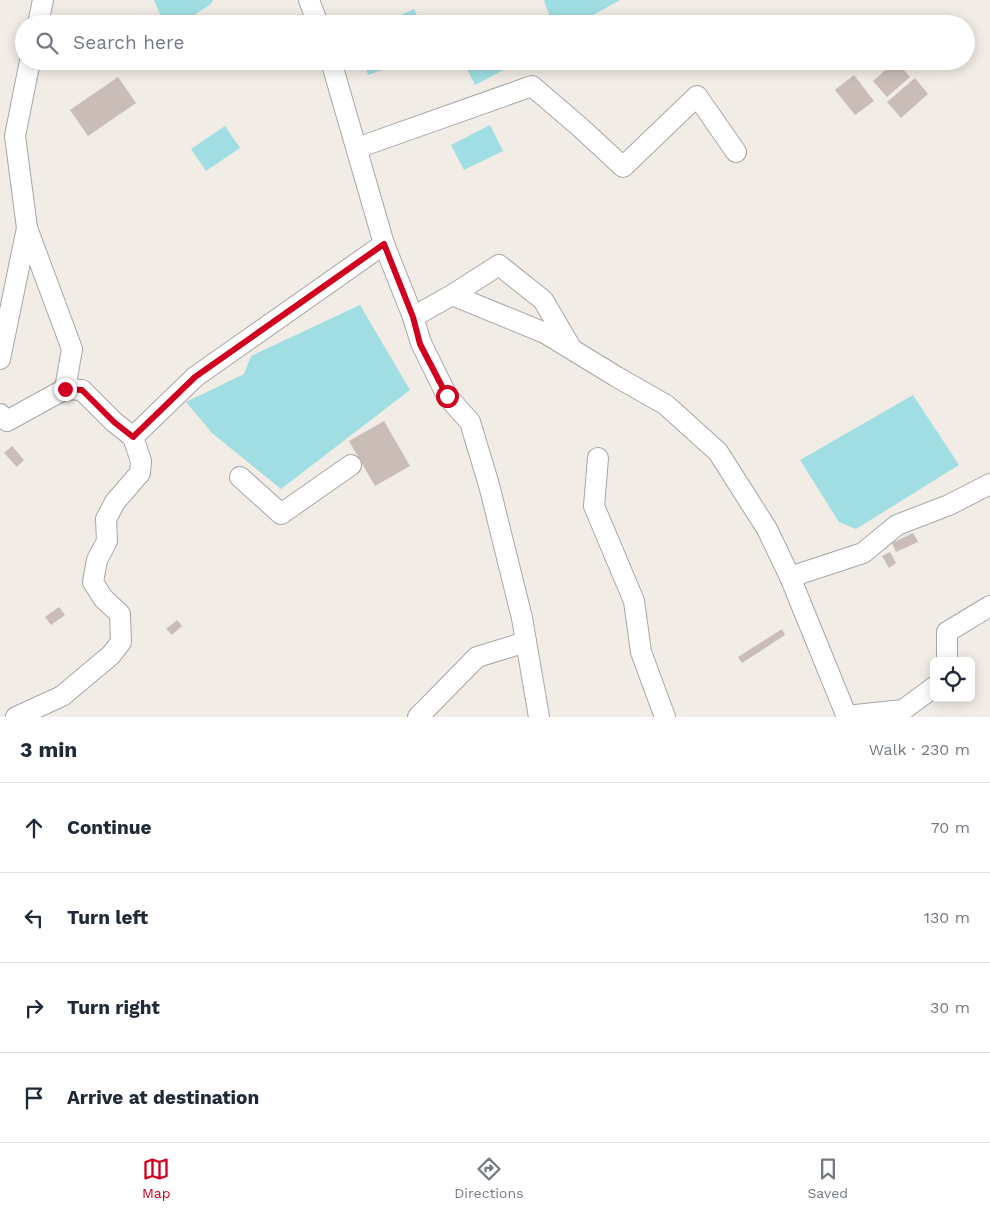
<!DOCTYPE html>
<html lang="en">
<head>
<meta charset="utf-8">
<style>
	:root { --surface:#fff; --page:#f6f6f7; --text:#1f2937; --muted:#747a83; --line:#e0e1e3; --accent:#d0001e }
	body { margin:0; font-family:"Work Sans",sans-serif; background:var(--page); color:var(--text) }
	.controls { position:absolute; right:15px; bottom:15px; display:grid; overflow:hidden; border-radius:8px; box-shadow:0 2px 12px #0003 }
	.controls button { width:45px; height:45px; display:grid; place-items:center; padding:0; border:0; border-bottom:1px solid var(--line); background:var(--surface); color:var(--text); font:25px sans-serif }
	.stop { position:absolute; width:15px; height:15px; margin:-11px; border:4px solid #d0001e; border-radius:50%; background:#fff }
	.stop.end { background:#d0001e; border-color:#fff; box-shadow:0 1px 5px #0008 }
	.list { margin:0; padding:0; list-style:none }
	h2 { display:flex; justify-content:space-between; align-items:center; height:65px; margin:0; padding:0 20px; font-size:21px }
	h2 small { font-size:16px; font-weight:400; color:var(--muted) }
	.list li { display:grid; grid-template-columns:32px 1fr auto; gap:15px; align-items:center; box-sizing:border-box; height:90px; padding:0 20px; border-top:1px solid var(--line) }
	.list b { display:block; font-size:19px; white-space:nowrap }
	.list em { font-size:16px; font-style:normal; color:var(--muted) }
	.icon { flex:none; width:28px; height:28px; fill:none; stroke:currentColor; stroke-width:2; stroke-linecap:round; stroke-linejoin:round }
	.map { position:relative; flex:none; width:990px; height:717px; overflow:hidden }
	.search { position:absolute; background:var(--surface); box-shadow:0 2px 12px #0003; left:15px; right:15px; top:15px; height:55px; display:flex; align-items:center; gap:12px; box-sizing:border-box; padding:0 18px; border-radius:28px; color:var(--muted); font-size:19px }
	.sheet { height:425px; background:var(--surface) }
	nav { display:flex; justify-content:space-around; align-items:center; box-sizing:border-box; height:70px; border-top:1px solid var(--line); background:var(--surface); font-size:14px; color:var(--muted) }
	nav a { display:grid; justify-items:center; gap:2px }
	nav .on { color:var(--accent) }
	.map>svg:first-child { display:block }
	.water { fill:#a1dee3 }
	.building { fill:#cabdb8 }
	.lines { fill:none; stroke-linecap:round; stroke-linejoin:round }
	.street-casing { stroke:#a7a7a7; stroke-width:22 }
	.street { stroke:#fff; stroke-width:20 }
	.route { stroke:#d0001e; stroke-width:6 }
</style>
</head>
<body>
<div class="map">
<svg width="990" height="717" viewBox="0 0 990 717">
	<rect width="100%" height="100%" fill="#f1ece5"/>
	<g class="water">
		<path d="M154,0H213L211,4L180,24H164Z"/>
		<path d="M545,0H620L577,24H553L544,1Z"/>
		<path d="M414,9L421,24H381Z"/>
		<path d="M363,61H407L368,75Z"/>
		<path d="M463,61H521L475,85Z"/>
		<path d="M490,125L503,151L464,170L451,145Z"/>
		<path d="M225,126L240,148L206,171L191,149Z"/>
		<path d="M360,305L410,390L281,489L212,433L186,402L244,374L251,356Z"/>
		<path d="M913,395L959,465L856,529L839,522L800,460Z"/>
	</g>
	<g class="building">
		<path d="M896,61L910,77L887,97L873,81Z"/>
		<path d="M854,75L874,101L855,115L835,90Z"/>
		<path d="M118,77L136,103L88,136L70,110Z"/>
		<path d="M915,78L928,94L901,118L887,102Z"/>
		<path d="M384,421L410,466L375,486L349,441Z"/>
		<path d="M12,446L24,460L17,467L4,453Z"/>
		<path d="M913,533L918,542L896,552L892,543Z"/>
		<path d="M890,552L896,563L889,568L882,556Z"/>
		<path d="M59,607L65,615L51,625L45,617Z"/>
		<path d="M177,620L182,626L172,635L166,629Z"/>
		<path d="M782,629L785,635L742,663L738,657Z"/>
	</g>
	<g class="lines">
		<defs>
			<g id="street">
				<path d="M309,0L318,24"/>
				<path d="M38,24L43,0"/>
				<path d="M331,61L384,244L413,317L421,343L447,396L470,422L489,485L522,618L539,717"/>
				<path d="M357,148L532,86L581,128L623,167L697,96L736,152"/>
				<path d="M27,228L72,349L65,389"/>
				<path d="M452,295L499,265L543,300L570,346"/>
				<path d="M413,317L452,295L545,333L617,377L666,405L718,452L767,529L790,577L847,717"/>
				<path d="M0,359L27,228L15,136L30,61"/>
				<path d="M0,414L7,421L65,389L82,390L114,422L133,437L141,461L140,473L115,502L106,519L107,541L97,560L93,582L103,598L120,614L121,642L111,655L62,696L16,717"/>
				<path d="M133,437L195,377L384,244"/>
				<path d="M598,458L594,506L634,601L641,652L665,717"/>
				<path d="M240,477L281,514L351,465"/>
				<path d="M790,577L863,553L897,525L949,505L990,484"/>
				<path d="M947,661V632L990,606"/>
				<path d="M846,716L903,710L934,687"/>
				<path d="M418,717L477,657L526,642"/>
			</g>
		</defs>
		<use href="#street" class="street-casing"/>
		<use href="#street" class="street"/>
	</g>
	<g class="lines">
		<path class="route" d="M65,389L82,390L114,422L133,437L195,377L384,244L413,317L420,344L447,396"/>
	</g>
</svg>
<div class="controls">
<button><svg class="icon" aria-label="locate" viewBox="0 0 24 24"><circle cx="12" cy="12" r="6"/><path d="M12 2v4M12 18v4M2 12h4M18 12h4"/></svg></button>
</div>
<div class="stop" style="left:447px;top:396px"></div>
<div class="stop end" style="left:65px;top:389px"></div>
<div class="search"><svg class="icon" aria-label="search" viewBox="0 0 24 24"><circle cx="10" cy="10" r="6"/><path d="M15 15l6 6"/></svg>Search here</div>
</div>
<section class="sheet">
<h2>3 min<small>Walk · 230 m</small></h2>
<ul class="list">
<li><svg class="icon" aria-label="ahead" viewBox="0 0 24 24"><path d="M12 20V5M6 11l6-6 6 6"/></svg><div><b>Continue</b></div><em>70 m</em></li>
<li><svg class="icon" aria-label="left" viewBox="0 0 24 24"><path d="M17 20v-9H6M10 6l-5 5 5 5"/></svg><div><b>Turn left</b></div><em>130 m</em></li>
<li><svg class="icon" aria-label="right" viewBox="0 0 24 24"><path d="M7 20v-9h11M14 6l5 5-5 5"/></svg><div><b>Turn right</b></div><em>30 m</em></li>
<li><svg class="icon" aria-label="arrive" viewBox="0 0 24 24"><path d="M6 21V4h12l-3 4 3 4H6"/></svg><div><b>Arrive at destination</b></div></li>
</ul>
</section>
<nav>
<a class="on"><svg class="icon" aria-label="map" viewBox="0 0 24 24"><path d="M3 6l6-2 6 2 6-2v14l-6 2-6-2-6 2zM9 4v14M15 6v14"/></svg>Map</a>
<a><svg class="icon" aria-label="directions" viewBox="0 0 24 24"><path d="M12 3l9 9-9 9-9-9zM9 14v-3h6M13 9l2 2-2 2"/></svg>Directions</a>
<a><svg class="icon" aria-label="saved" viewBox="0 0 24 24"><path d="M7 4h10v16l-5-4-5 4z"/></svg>Saved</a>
</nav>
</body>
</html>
